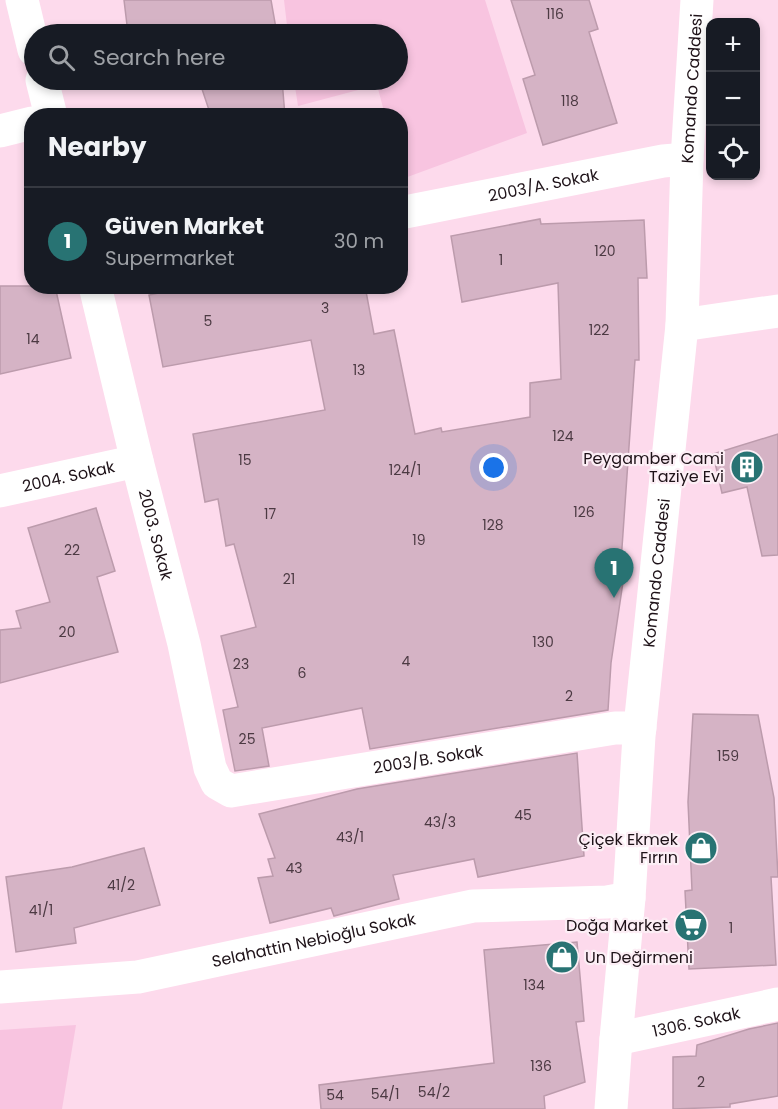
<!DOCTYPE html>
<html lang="en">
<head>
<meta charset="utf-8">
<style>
	:root { --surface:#171b24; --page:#20242c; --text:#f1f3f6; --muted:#9ea1a6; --line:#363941; --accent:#287373 }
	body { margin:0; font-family:Poppins,sans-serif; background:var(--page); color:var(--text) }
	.controls { position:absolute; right:18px; top:18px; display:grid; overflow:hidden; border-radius:12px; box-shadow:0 3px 9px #0003 }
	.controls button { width:54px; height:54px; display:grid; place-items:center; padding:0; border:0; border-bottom:2px solid var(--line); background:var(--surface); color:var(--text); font:30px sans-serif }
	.you { position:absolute; left:494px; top:468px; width:21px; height:21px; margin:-15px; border:4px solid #fff; border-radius:50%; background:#1a73e8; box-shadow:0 0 0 9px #1a73e833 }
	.badge { display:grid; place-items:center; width:39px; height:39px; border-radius:50%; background:var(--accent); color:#fff; font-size:20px; font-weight:700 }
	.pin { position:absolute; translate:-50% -50px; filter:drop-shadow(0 2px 3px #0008) }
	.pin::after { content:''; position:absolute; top:32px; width:21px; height:18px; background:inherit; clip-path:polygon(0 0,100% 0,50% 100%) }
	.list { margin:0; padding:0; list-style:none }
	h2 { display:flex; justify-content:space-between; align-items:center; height:78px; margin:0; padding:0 24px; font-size:26px }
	h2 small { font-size:20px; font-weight:400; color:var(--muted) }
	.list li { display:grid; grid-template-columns:39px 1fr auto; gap:18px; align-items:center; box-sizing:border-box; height:108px; padding:0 24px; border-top:2px solid var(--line) }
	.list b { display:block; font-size:22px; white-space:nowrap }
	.list p { margin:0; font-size:20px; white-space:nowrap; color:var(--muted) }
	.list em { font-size:20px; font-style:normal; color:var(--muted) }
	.icon { flex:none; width:33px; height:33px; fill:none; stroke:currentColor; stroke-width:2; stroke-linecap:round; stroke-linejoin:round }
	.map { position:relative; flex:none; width:778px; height:1109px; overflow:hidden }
	.search { position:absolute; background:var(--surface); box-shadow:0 3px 9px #0003; left:24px; top:24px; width:384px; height:66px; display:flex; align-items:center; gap:15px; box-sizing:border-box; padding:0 21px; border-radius:33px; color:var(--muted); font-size:22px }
	.panel { position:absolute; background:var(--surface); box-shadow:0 3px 9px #0003; left:24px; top:108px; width:384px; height:186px; border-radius:24px }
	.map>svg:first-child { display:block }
	.green { fill:#f8c4e0 }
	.building { fill:#d5b3c5; stroke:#bc9bac; stroke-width:1.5 }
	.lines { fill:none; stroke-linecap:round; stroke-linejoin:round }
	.street { stroke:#fff; stroke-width:33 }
	.secondary { stroke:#fff; stroke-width:33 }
	.labels { text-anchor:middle; stroke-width:4.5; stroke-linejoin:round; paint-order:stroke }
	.number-label { font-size:14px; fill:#4c3a43 }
	.street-label { font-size:16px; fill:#1e1218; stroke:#fceef5 }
	.poi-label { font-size:16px; fill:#1e1218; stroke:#fceef5; text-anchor:end }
</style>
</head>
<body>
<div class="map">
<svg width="778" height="1109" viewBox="0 0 778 1109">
	<rect width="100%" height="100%" fill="#fddaec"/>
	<g class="green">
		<path d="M284,0H485L527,133L402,179L400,174V116L385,115L377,85L298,106L294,80H398V34H288Z"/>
		<path d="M76,1025L62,1109H0V1030Z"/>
	</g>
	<g class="building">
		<path d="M124,0H271L277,34H88L87,32L127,25Z"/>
		<path d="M511,0H589L598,29L589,32L617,123L543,145L523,79L535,75Z"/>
		<path d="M95,80H146L96,88Z"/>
		<path d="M199,80H282L285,116H211Z"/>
		<path d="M540,219L541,224L644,220L647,278H638L639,360H635L621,562H626L611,663L608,710L370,749L362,708L262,728L269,766L235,771L223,710L238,707L221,636L256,627L234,544L226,546L218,499L205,502L193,434L325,410L311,340L163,367L149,295L193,286H365L374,334L394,330L415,434L441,428L442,432L530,417V383L561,379L558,283L462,302L451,236Z"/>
		<path d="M0,286H55L71,358L0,374Z"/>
		<path d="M778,434V555L762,556L747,487L722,493L713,454Z"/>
		<path d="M96,508L115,571L97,577L118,652L0,683V630L21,628L16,611L50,602L28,528Z"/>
		<path d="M693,714L758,715L774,798L778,877H771L776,965L689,969L685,891L692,890L688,802Z"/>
		<path d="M577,753L584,856L478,877L474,859L393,875L399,899L334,916L331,908L270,923L258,878L273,876L268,859L275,858L259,814L357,789Z"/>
		<path d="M144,848L160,905L74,928L76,943L16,952L6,877L72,867Z"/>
		<path d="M577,942L584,1021L576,1022L585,1082L544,1096L545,1109H321L319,1085L494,1063L484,950Z"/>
		<path d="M778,1023V1096L730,1104V1107L673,1109V1057L696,1056L697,1045L749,1029Z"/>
	</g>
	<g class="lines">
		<g class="street">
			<path d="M22,0L34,50"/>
			<path d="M42,80L51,116"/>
			<path d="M0,131L32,123"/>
			<path id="s1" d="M400,213L663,161L687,159"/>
			<path id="s2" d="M95,286L137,461L184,644L210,768L217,783L231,791L615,728H640"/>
			<path d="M682,325L778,311"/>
			<path id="s3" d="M0,491L137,461"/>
			<path id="s4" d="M0,987L138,977L473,906L607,902L629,898"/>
			<path id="s5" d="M616,1039L778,1004"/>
		</g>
		<path class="secondary" id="s6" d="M611,1109L616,1039L629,898L639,736L682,325L687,159L697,0"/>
	</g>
	<defs>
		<symbol id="building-disc" viewBox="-11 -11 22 22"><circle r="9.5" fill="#287373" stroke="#fceef5"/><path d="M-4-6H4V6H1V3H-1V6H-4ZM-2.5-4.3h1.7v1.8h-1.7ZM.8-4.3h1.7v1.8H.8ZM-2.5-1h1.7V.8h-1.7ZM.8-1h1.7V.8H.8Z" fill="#fff"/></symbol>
		<symbol id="shop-disc" viewBox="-11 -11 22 22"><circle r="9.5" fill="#287373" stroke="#fceef5"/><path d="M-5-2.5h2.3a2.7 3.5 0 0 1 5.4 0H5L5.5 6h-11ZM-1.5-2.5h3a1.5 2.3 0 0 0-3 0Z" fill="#fff"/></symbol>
		<symbol id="supermarket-disc" viewBox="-11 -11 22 22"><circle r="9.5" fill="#287373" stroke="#fceef5"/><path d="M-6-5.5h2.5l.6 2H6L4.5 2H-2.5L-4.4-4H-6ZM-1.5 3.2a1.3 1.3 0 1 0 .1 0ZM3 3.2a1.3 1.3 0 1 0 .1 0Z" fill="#fff"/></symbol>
	</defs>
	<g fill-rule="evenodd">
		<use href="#building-disc" x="728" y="448" width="38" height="38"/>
		<use href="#shop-disc" x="682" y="829" width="38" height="38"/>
		<use href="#supermarket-disc" x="672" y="906" width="38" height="38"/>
		<use href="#shop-disc" x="543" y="938" width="38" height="38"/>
	</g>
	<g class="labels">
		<g class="number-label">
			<text x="555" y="19">116</text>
			<text x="570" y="106">118</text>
			<text x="605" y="256">120</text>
			<text x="501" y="265">1</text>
			<text x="325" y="313">3</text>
			<text x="208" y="326">5</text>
			<text x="599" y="335">122</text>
			<text x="33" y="344">14</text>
			<text x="359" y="375">13</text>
			<text x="563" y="441">124</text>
			<text x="245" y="465">15</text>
			<text x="405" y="475">124/1</text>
			<text x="584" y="517">126</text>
			<text x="270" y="519">17</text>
			<text x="493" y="530">128</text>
			<text x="419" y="545">19</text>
			<text x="72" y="555">22</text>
			<text x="289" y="584">21</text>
			<text x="67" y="637">20</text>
			<text x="543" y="647">130</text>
			<text x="406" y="666">4</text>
			<text x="241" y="669">23</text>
			<text x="302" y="678">6</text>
			<text x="569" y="701">2</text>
			<text x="247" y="744">25</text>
			<text x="728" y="761">159</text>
			<text x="523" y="820">45</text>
			<text x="440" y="827">43/3</text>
			<text x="350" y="842">43/1</text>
			<text x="294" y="873">43</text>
			<text x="121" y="890">41/2</text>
			<text x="41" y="915">41/1</text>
			<text x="731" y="933">1</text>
			<text x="534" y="990">134</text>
			<text x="541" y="1071">136</text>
			<text x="701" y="1087">2</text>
			<text x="434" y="1097">54/2</text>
			<text x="385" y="1099">54/1</text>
			<text x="335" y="1100">54</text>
		</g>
		<g class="street-label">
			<text dy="6" stroke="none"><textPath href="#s6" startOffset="1024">Komando Caddesi</textPath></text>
			<text dy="6" stroke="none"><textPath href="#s1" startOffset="146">2003/A. Sokak</textPath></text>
			<text dy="6" stroke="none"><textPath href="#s3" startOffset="70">2004. Sokak</textPath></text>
			<text dy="6" stroke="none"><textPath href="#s2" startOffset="256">2003. Sokak</textPath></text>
			<text dy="6" stroke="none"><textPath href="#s6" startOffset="538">Komando Caddesi</textPath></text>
			<text dy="6" stroke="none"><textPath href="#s2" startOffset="728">2003/B. Sokak</textPath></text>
			<text dy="6" stroke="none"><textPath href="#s4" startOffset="318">Selahattin Nebioğlu Sokak</textPath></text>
			<text dy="6" stroke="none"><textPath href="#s5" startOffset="82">1306. Sokak</textPath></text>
		</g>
		<g class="poi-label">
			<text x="724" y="464">Peygamber Cami<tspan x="724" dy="18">Taziye Evi</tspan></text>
			<text x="678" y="845">Çiçek Ekmek<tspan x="678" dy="18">Fırrın</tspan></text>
			<text x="668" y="931">Doğa Market</text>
			<text x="585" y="963" text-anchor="start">Un Değirmeni</text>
		</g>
	</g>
</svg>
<div class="controls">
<button>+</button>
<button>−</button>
<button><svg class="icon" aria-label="locate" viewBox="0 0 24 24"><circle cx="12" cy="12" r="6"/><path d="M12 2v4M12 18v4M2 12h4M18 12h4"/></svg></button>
</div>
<div class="you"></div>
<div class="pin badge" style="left:614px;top:598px">1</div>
<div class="search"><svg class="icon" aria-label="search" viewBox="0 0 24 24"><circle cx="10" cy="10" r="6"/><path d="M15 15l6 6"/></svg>Search here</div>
<section class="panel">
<h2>Nearby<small></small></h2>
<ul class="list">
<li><span class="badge">1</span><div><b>Güven Market</b><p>Supermarket</p></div><em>30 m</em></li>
</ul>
</section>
</div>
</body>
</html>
